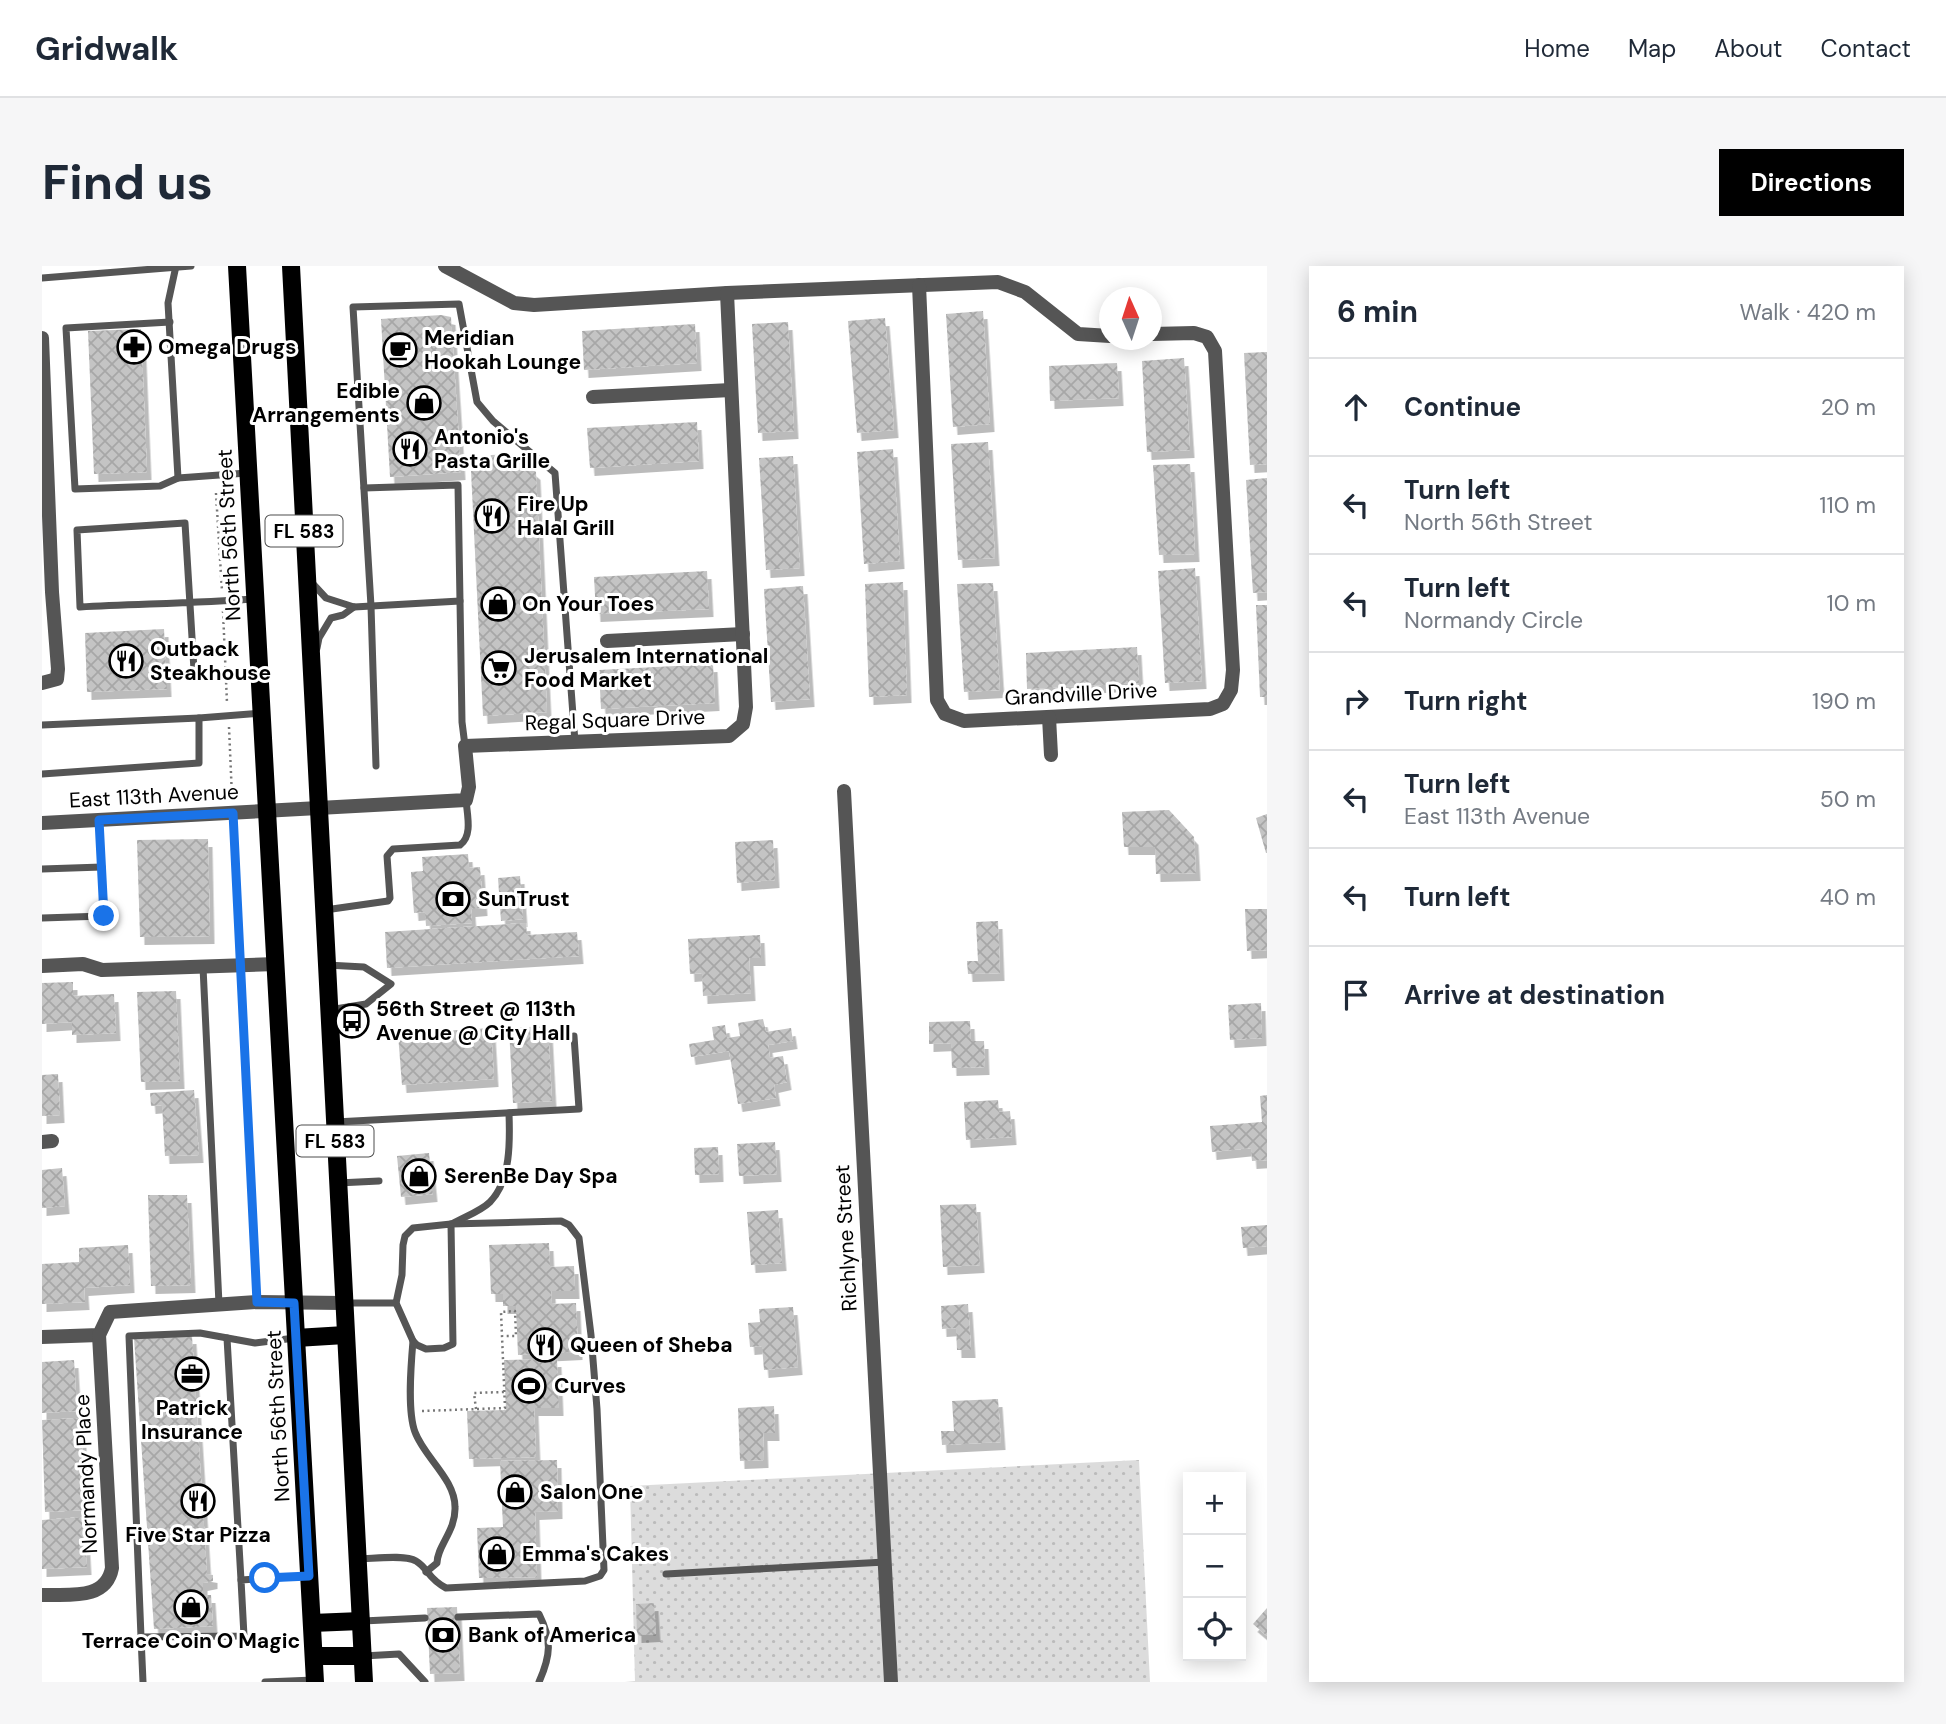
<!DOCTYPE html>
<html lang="en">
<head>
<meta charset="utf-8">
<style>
	:root { --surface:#fff; --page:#f6f6f7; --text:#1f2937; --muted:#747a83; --line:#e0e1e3; --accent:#000 }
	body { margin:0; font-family:"DM Sans",sans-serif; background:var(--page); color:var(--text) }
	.controls { position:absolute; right:21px; bottom:21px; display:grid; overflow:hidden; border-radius:0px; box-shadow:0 4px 18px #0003 }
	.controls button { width:63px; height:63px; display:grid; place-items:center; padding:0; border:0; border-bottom:2px solid var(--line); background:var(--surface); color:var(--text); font:35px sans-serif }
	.compass { position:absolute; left:1057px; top:21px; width:63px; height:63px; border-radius:50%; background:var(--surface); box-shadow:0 4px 18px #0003; rotate:357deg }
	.stop { position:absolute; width:21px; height:21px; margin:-16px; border:5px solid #1a73e8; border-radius:50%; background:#fff }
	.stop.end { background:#1a73e8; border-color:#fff; box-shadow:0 2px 7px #0008 }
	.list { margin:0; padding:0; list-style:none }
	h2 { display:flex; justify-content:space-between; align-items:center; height:91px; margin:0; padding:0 28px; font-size:30px }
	h2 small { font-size:23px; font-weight:400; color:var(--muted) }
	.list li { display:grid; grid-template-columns:46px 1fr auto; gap:21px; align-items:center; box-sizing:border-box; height:98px; padding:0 28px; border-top:2px solid var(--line) }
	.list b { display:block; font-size:26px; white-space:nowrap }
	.list p { margin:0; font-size:23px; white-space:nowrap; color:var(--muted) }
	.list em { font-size:23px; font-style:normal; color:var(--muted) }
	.icon { flex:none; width:38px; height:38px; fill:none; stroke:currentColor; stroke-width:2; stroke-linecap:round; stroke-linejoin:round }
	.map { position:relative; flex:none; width:1225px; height:1416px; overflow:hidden; border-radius:0px }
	header { display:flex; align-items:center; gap:42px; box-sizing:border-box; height:98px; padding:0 35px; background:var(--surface); border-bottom:2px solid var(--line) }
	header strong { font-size:33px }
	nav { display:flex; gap:38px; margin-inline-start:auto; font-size:24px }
	.intro { display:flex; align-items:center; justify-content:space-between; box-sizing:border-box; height:168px; padding:0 42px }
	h1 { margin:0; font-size:49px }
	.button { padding:18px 32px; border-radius:0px; background:var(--accent); color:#fff; font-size:24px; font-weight:700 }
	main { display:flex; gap:42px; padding:0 42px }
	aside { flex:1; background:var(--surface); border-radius:0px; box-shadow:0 4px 18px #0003 }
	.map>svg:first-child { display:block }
	.park { fill:url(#park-dots) }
	.building { fill:url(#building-cross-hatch); filter:url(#shadow) }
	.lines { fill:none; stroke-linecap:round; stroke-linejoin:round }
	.path { stroke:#777; stroke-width:2.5; stroke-dasharray:2 3.5; stroke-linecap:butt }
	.lane { stroke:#555; stroke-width:7 }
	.street { stroke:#555; stroke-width:14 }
	.primary { stroke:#000; stroke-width:18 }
	.route { stroke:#1a73e8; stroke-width:9 }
	.labels { text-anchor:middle; stroke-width:6; stroke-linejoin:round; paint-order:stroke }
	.shield { fill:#fff; stroke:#4c4c4c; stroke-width:2 }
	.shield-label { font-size:19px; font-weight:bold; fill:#000 }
	.poi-label { font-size:21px; font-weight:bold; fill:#000; stroke:#fff; text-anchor:start }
	.street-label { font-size:21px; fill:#000; stroke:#fff }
</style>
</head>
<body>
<header>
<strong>Gridwalk</strong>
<nav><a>Home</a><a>Map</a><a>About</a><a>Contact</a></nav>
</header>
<div class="intro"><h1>Find us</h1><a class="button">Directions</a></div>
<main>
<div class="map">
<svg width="1225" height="1416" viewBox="0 0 1225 1416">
	<defs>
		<pattern id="park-dots" width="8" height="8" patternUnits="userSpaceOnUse" patternTransform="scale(1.75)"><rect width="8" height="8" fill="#dcdcdc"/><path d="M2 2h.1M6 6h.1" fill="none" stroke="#bbb" stroke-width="1.8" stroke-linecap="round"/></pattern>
		<pattern id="building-cross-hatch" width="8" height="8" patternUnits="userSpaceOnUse" patternTransform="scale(1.75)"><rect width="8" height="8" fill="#c4c4c4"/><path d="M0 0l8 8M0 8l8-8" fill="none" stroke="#a7a7a7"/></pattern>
		<filter id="shadow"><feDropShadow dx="4.5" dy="8" stdDeviation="0" flood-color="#0004"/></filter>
	</defs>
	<rect width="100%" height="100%" fill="#fff"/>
	<path class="park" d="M1097,1194L1108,1416H583L593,1415L588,1220Z"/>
	<g class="building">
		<path d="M941,45L948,158L911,161L904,48Z"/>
		<path d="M399,49L409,51L419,206L348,211L339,53Z"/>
		<path d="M843,52L852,164L815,167L806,55Z"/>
		<path d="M746,56L752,165L716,167L710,58Z"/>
		<path d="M653,58L655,97L542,104L540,65Z"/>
		<path d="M99,63L105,206L52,208L46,65Z"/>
		<path d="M1225,86V198L1208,199L1202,87Z"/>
		<path d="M1142,92L1148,184L1105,186L1100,95Z"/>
		<path d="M1075,97L1077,132L1008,135L1007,100Z"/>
		<path d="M655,156L657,195L548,202L545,162Z"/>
		<path d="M946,176L953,292L916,294L909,178Z"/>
		<path d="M851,183L858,295L822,298L815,186Z"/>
		<path d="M473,188L494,206L505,446L441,450L429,205H437L449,189Z"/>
		<path d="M751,190L758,302L724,304L717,192Z"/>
		<path d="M1148,198L1153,288L1117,289L1111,199Z"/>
		<path d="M1225,212V326L1211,327L1204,214Z"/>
		<path d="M1153,302L1160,415L1123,417L1116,305Z"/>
		<path d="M665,305L667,343L554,348L552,311Z"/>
		<path d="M861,316L865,429L827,431L823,318Z"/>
		<path d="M951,317L958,424L922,426L915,318Z"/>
		<path d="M761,320L768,433L729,436L722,323Z"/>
		<path d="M1214,339H1225V431H1218Z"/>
		<path d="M122,363L125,423L45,426L43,367Z"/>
		<path d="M1095,381L1097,417L985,423L984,387Z"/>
		<path d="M671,398L673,437L559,443L557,404Z"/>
		<path d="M1127,544L1152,571L1154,607L1114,608L1113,581H1082L1080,546Z"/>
		<path d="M1225,548V587H1224L1214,552Z"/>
		<path d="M166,573L168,670L98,671L95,574Z"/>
		<path d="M731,574L733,614L695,617L693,576Z"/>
		<path d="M426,588L427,602L438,601L441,642L429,643L430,657L384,660L383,646L372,647L369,606L381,605L380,591Z"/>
		<path d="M478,610L481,653L459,655L456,612Z"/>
		<path d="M1203,643H1225V684L1205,685Z"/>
		<path d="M956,655L958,707L926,708L925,695H936L934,656Z"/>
		<path d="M484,657L485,669L535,666L537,690L345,702L343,666Z"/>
		<path d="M718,669L719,692H707L709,727L661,730L660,707L648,708L646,673Z"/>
		<path d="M31,716V730L72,728L74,767L30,769V756L0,758V717Z"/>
		<path d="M134,725L138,815L99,816L95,726Z"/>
		<path d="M1219,737L1220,772L1188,774L1186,739Z"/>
		<path d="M721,753L724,766L749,762L751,775L726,779L728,792L741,790L745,816L732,819L734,832L696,838L687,785L649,791L647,778L672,774L670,761L683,759L685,772L698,770L696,757Z"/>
		<path d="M928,755L929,775H942L943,801L910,802L909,777L887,778V756Z"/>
		<path d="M506,760L510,835L471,837L467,762Z"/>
		<path d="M449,762L452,813L360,819L356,768Z"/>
		<path d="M16,808L18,849L0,850V809Z"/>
		<path d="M152,824L157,889L123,890L120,839L109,840L108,827Z"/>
		<path d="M1225,829V894L1210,895L1209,882L1170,886L1168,860L1220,856L1218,830Z"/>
		<path d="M956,834L957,846L968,845L970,871L924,874L922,836Z"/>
		<path d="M733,876L735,908L697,910L695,878Z"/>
		<path d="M676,881L677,908L653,909L652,882Z"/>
		<path d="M387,887L391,928L359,931L355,890Z"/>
		<path d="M20,902L23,940L0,942V904Z"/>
		<path d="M106,929H145L149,1019L109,1020Z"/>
		<path d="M934,938L938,999L901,1001L898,939Z"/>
		<path d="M736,944L740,997L709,999L705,946Z"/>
		<path d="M1225,959V980L1201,982L1199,961Z"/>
		<path d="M507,977L508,1001L532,1000L533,1025H509L510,1038L534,1037L536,1086L476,1089L474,1040H461V1028H449L447,979Z"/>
		<path d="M86,979L88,1019L42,1022L43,1036L0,1038V998L37,996V982Z"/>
		<path d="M926,1038L929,1084H915L914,1062L900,1063L899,1040Z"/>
		<path d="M751,1041L756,1101L722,1104L720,1080L708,1081L706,1057L718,1056L717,1043Z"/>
		<path d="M150,1070L165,1308L171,1309V1315L161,1317V1329H169L171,1360L112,1363L92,1072Z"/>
		<path d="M515,1093L517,1142H492L494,1191L427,1193L425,1145L464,1144L462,1094Z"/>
		<path d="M32,1094L35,1145L0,1147V1096Z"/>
		<path d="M956,1133L959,1176L900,1179L899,1165H912L910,1135Z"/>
		<path d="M732,1140L733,1167H721L722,1194L698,1195L696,1142Z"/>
		<path d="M39,1152L43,1244L3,1246L0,1154Z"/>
		<path d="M515,1194L516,1245L493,1246L495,1311L437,1312L435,1262L461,1261L458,1195Z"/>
		<path d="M42,1251L45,1301L0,1303V1254Z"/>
		<path d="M612,1337L614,1368L595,1369L594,1338Z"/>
		<path d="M415,1341L418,1407L388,1408L385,1342Z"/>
		<path d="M1225,1342V1370L1211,1358Z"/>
	</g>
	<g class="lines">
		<g class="path">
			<path d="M174,227L180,325"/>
			<path d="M181,345L185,437"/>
			<path d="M187,461L190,531"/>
			<path d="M192,562L198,685"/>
			<path d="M200,716L215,1020"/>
			<path d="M434,1143L432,1127L462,1126"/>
			<path d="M380,1145L463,1142L459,1046L473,1045L474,1070H461"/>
		</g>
		<g class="lane">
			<path d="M134,0L126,37L136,212L205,207"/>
			<path d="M0,12L149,0"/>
			<path d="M128,56L24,62L33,223L118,220L136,212"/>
			<path d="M322,222L416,219L418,335"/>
			<path d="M271,318L284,332L312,341L418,335L420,456L423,480"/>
			<path d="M275,382L277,372L289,352L301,349L312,341"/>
			<path d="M152,404L143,257L35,264L38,341C97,338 155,337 213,333"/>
			<path d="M157,452L220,447"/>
			<path d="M0,459L157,452V497L0,508"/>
			<path d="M334,500L329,340L311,41L417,38L435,136L451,155L513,207L533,476"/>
			<path d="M0,603L60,601"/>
			<path d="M283,644L346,635L348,632L345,590L351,583L418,579C431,570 425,548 424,534"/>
			<path d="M0,652L62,650L57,554"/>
			<path d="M285,699L322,701L349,718L324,738L287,744"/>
			<path d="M161,701L177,1038"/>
			<path d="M293,856L537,843L532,770"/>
			<path d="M296,917L337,915"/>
			<path d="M409,958L411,1078L402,1082L384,1083L375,1079L371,1075L354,1037L360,1009L361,979L363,970L371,962Z"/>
			<path d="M410,958C422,951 439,945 448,936C469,915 468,874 467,847"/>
			<path d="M302,1037H354"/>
			<path d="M185,1072L199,1314"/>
			<path d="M253,1072L213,1077L158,1067L87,1070L99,1371L202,1370L199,1314L266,1310"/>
			<path d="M371,1075C369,1098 365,1145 373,1166C382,1191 413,1213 413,1241C414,1265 395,1280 395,1297L384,1306"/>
			<path d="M316,1293C330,1293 363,1288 374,1295C386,1302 386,1313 404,1322L543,1315L558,1310L562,1304L555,1143L549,1069L537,972L527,959L519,955L409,958"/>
			<path d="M624,1308L843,1296"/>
			<path d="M416,1351L497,1348C510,1374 509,1389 497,1416"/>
			<path d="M321,1355L383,1352"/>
			<path d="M99,1371L101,1416"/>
			<path d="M321,1390L357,1388L383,1416"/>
			<path d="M223,1416L272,1414"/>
		</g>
		<g class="street">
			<path d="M403,0L472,37L492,39L685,27L956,16L983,26L1036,68L1068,70"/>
			<path d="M877,19L895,434L903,448L922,455L1168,443L1181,438L1189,424L1191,404L1173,85L1165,71L1152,67L1110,68"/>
			<path d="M0,72L10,326L16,403L15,413L0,417"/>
			<path d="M551,131L689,124"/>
			<path d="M565,375L701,368"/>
			<path d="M1007,451L1009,489"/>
			<path d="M802,525L849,1416"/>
			<path d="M0,557L424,534L427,521L423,480L687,470L701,458L704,441L685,27"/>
			<path d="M0,700L41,698L60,704L234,698"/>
			<path d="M0,876L10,875"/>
			<path d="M0,1071L57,1069L68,1046L215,1036L301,1037"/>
			<path d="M0,1329C26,1328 64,1335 70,1302L57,1069"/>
		</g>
		<g class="primary">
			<path d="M195,0L273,1416"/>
			<path d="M249,0L322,1416"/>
			<path d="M254,1072L303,1069"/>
			<path d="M270,1357L319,1355"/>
			<path d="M272,1390H321"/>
		</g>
	</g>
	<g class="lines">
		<path class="route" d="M62,650L57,554L191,547L215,1036L252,1037L267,1310L223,1312"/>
	</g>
	<defs>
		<symbol id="pharmacy-ring" viewBox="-11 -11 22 22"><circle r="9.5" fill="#fff" stroke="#000" stroke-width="1.5"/><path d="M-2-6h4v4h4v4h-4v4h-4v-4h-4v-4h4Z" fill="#000"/></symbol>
		<symbol id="cafe-ring" viewBox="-11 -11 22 22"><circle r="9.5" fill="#fff" stroke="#000" stroke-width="1.5"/><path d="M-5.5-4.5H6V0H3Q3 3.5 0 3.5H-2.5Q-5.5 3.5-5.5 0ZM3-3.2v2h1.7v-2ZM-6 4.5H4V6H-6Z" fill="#000"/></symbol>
		<symbol id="shop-ring" viewBox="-11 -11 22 22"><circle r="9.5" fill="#fff" stroke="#000" stroke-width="1.5"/><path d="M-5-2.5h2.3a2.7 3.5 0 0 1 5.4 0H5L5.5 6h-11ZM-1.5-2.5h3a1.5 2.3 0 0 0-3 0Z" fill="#000"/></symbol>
		<symbol id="restaurant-ring" viewBox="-11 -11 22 22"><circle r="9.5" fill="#fff" stroke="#000" stroke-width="1.5"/><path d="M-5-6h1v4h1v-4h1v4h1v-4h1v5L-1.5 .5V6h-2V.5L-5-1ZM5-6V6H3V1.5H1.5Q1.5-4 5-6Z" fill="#000"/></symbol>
		<symbol id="supermarket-ring" viewBox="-11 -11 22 22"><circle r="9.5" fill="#fff" stroke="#000" stroke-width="1.5"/><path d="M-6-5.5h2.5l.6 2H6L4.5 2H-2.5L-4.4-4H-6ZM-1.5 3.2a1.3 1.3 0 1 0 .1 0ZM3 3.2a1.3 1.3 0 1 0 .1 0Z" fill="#000"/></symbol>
		<symbol id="bank-ring" viewBox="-11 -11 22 22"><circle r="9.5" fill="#fff" stroke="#000" stroke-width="1.5"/><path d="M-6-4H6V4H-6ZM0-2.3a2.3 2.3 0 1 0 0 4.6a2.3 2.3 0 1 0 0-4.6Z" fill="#000"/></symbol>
		<symbol id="bus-ring" viewBox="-11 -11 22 22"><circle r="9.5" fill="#fff" stroke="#000" stroke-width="1.5"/><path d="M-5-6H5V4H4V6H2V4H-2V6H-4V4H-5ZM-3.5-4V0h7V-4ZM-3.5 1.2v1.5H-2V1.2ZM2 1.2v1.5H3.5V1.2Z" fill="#000"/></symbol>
		<symbol id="office-ring" viewBox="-11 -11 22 22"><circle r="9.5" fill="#fff" stroke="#000" stroke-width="1.5"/><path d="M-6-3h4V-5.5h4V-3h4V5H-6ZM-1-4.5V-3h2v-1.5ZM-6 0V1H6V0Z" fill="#000"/></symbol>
		<symbol id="stadium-ring" viewBox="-11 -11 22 22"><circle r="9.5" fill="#fff" stroke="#000" stroke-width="1.5"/><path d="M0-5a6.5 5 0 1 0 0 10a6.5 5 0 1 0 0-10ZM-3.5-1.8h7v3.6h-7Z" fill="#000"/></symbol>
	</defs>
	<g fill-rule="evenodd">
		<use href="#pharmacy-ring" x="73" y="62" width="38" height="38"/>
		<use href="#cafe-ring" x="339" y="65" width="38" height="38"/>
		<use href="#shop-ring" x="363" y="118" width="38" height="38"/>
		<use href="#restaurant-ring" x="349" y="164" width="38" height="38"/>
		<use href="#restaurant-ring" x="431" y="231" width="38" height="38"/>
		<use href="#shop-ring" x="437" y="319" width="38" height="38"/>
		<use href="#restaurant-ring" x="65" y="376" width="38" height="38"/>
		<use href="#supermarket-ring" x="438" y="383" width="38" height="38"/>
		<use href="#bank-ring" x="392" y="614" width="38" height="38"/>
		<use href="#bus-ring" x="291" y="736" width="38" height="38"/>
		<use href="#shop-ring" x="358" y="891" width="38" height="38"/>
		<use href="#restaurant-ring" x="484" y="1060" width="38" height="38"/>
		<use href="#office-ring" x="131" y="1089" width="38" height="38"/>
		<use href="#stadium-ring" x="468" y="1101" width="38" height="38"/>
		<use href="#shop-ring" x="454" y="1207" width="38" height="38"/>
		<use href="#restaurant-ring" x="137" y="1216" width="38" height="38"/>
		<use href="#shop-ring" x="436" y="1269" width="38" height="38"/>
		<use href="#shop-ring" x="130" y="1322" width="38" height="38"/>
		<use href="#bank-ring" x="382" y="1350" width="38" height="38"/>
	</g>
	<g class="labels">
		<g class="shield">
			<rect x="223.5" y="249.5" width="77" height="31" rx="5"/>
			<rect x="254.5" y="859.5" width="77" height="31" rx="5"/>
		</g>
		<g class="shield-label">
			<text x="262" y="272">FL 583</text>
			<text x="293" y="882">FL 583</text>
		</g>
		<g class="poi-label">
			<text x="382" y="79">Meridian<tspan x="382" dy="24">Hookah Lounge</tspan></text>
			<text x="116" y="88">Omega Drugs</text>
			<text x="358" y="132" text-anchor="end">Edible<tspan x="358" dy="24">Arrangements</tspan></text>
			<text x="392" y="178">Antonio's<tspan x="392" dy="24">Pasta Grille</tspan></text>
			<text x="475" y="245">Fire Up<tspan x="475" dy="24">Halal Grill</tspan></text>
			<text x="480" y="345">On Your Toes</text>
			<text x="108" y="390">Outback<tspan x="108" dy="24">Steakhouse</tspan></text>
			<text x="482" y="397">Jerusalem International<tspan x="482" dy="24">Food Market</tspan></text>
			<text x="436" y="640">SunTrust</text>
			<text x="334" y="750">56th Street @ 113th<tspan x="334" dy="24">Avenue @ City Hall</tspan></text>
			<text x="402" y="917">SerenBe Day Spa</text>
			<text x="528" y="1086">Queen of Sheba</text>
			<text x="512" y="1127">Curves</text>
			<text x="150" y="1149" text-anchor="middle">Patrick<tspan x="150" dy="24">Insurance</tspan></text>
			<text x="498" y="1233">Salon One</text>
			<text x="156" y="1276" text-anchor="middle">Five Star Pizza</text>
			<text x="480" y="1295">Emma's Cakes</text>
			<text x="426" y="1376">Bank of America</text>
			<text x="149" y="1382" text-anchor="middle">Terrace Coin O Magic</text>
		</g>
		<g class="street-label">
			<text transform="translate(187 269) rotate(-93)" y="7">North 56th Street</text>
			<text transform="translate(1039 428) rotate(-3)" y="7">Grandville Drive</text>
			<text transform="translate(573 454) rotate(-2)" y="7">Regal Square Drive</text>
			<text transform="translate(112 530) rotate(-3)" y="7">East 113th Avenue</text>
			<text transform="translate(804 972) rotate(-93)" y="7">Richlyne Street</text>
			<text transform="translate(236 1150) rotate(-93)" y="7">North 56th Street</text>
			<text transform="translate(44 1208) rotate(-93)" y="7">Normandy Place</text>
		</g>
	</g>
</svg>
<div class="controls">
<button>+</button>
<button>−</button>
<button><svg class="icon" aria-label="locate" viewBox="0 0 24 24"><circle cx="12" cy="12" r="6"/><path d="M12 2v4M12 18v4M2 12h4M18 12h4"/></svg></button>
</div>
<svg class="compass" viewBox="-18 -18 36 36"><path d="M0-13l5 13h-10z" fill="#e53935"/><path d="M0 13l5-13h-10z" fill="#747a83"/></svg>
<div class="stop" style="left:223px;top:1312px"></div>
<div class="stop end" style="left:62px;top:650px"></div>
</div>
<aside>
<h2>6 min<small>Walk · 420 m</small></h2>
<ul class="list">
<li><svg class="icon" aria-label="ahead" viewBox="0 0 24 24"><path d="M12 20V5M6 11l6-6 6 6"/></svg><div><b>Continue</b></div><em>20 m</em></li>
<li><svg class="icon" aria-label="left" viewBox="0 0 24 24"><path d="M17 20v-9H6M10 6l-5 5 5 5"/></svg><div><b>Turn left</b><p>North 56th Street</p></div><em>110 m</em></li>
<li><svg class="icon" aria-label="left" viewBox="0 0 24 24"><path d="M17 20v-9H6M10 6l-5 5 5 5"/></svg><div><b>Turn left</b><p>Normandy Circle</p></div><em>10 m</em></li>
<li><svg class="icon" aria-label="right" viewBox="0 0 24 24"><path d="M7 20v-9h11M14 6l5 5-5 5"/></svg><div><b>Turn right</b></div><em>190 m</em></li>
<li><svg class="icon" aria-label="left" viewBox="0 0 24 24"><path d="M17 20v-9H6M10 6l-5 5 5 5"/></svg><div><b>Turn left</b><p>East 113th Avenue</p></div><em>50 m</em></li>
<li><svg class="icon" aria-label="left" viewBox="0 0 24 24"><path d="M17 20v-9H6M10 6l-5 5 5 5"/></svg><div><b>Turn left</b></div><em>40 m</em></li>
<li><svg class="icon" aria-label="arrive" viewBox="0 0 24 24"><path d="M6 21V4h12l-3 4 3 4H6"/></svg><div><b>Arrive at destination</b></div></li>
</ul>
</aside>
</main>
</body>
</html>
